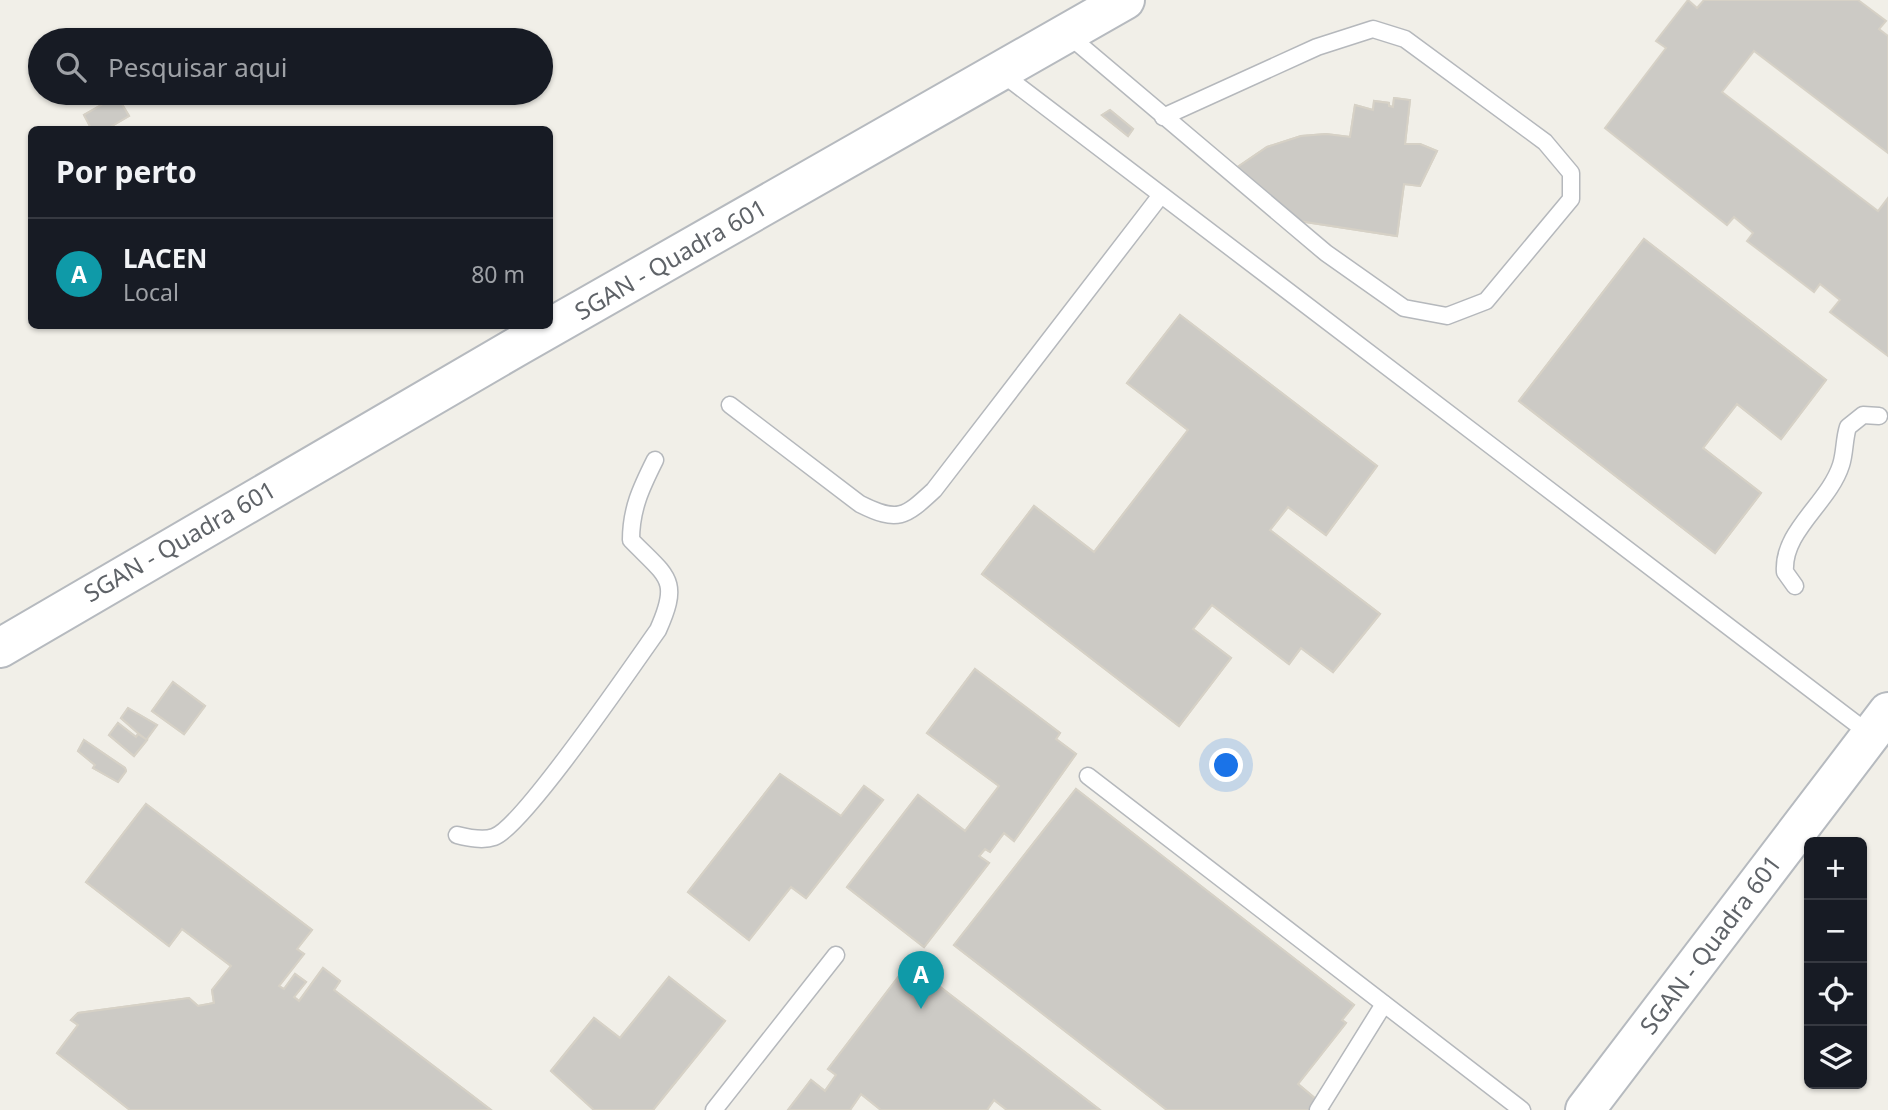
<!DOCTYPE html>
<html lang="pt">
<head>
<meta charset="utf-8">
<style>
	:root { --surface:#171b24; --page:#242831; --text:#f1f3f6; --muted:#9ea1a6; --line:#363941; --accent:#ea4335 }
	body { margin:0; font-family:"Noto Sans",sans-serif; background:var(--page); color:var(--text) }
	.controls { position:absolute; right:21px; bottom:21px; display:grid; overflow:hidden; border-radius:10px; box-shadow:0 2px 5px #0004 }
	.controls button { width:63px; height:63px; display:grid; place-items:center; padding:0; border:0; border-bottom:2px solid var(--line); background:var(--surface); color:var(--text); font:35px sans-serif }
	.you { position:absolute; left:1227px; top:766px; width:24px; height:24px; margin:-18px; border:5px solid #fff; border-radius:50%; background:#1a73e8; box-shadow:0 0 0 10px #1a73e833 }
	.badge { display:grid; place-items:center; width:46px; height:46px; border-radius:50%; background:var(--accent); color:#fff; font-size:23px; font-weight:700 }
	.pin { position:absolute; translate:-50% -58px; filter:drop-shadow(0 2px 4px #0008) }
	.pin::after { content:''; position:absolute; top:37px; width:24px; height:21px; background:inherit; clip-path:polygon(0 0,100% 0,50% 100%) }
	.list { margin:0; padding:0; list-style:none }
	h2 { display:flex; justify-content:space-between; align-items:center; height:91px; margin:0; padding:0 28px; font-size:30px }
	h2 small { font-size:23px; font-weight:400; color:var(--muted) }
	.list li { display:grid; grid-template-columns:46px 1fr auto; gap:21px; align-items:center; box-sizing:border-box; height:112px; padding:0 28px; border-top:2px solid var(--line) }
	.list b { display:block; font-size:26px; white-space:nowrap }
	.list p { margin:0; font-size:23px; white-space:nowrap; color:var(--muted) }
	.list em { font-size:23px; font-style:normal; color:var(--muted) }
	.icon { flex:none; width:38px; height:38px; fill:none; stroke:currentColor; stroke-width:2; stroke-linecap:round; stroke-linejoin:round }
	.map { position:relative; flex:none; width:1888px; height:1110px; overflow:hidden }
	.search { position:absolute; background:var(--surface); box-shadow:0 2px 5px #0004; left:28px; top:28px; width:525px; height:77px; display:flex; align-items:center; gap:18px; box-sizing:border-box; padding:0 24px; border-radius:38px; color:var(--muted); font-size:26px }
	.panel { position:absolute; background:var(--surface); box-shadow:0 2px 5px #0004; left:28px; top:126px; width:525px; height:203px; border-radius:10px }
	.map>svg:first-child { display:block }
	.building { fill:#cccac5; stroke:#d6d1c6; stroke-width:2 }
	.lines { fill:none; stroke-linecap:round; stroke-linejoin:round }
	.lane-casing { stroke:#b5b8bc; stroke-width:19 }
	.secondary-casing { stroke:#b6babf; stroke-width:42 }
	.lane { stroke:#fff; stroke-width:16 }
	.secondary { stroke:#fff; stroke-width:38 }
	.labels { text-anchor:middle; stroke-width:6; stroke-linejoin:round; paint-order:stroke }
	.street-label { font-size:24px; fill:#5f6368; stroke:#fff }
</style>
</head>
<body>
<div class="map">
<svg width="1888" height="1110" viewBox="0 0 1888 1110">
	<rect width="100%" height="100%" fill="#f1efe8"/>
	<g class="building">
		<path d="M1688,0L1697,8L1704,0H1858L1886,21L1879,29L1888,36V153L1754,51L1722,92L1878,211L1888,198V356L1830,312L1840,300L1820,284L1814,292L1747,241L1753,233L1734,217L1727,225L1605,128L1666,48L1656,41Z"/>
		<path d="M117,96L129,116L105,130H92L84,115Z"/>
		<path d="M117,96L129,116L105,130H92L84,115Z"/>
		<path d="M1394,98L1410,100L1405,144H1420L1437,151L1420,186L1404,184L1397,236L1299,221L1236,168L1267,147L1301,136L1326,134L1350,137L1355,105L1373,110L1374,101L1389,103V106L1393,107Z"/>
		<path d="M1394,98L1410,100L1405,144H1420L1437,151L1420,186L1404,184L1397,236L1299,221L1236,168L1267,147L1301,136L1326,134L1350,137L1355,105L1373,110L1374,101L1389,103V106L1393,107Z"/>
		<path d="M1110,110L1133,129L1128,136L1102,115Z"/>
		<path d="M1110,110L1133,129L1128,136L1102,115Z"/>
		<path d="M1644,239L1826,380L1781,439L1737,404L1703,448L1761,493L1715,553L1519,401Z"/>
		<path d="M1644,239L1826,380L1781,439L1737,404L1703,448L1761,493L1715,553L1519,401Z"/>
		<path d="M1180,315L1377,466L1326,535L1288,507L1270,530L1380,614L1333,672L1301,648L1289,664L1212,605L1193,629L1231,658L1179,726L982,574L1034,506L1094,552L1161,465L1188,430L1127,383Z"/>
		<path d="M1180,315L1377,466L1326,535L1288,507L1270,530L1380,614L1333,672L1301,648L1289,664L1212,605L1193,629L1231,658L1179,726L982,574L1034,506L1094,552L1161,465L1188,430L1127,383Z"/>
		<path d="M975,669L1060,733L1056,739L1076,754L1014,841L1004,833L990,852L985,849L979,856L989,863L924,947L847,887L918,795L965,831L999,786L927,733Z"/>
		<path d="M975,669L1060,733L1056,739L1076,754L1014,841L1004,833L990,852L985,849L979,856L989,863L924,947L847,887L918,795L965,831L999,786L927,733Z"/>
		<path d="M173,682L205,706L184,734L152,711Z"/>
		<path d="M173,682L205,706L184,734L152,711Z"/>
		<path d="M128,708L157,725L146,740L121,718Z"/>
		<path d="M128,708L157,725L146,740L121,718Z"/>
		<path d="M118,723L136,737L138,734L147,740L134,756L109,735Z"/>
		<path d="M118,723L136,737L138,734L147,740L134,756L109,735Z"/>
		<path d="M84,740L125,768L126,771L118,782L93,768L95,765L78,751Z"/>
		<path d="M84,740L125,768L126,771L118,782L93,768L95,765L78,751Z"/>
		<path d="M780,774L841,816L864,786L883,800L806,898L791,887L749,940L688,892Z"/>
		<path d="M780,774L841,816L864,786L883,800L806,898L791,887L749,940L688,892Z"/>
		<path d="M1076,789L1354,1005L1342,1020L1346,1023L1298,1084L1329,1110H1167L954,945Z"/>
		<path d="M1076,789L1354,1005L1342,1020L1346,1023L1298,1084L1329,1110H1167L954,945Z"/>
		<path d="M146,804L312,930L297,949L304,954L279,986L284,989L295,974L306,982L294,997L299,1001L323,968L340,981L334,990L491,1110H130L57,1053L78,1025L71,1020L78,1013L189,998L198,1006L214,1003L212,990L231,966L182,929L169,946L86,882Z"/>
		<path d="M146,804L312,930L297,949L304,954L279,986L284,989L295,974L306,982L294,997L299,1001L323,968L340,981L334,990L491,1110H130L57,1053L78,1025L71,1020L78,1013L189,998L198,1006L214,1003L212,990L231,966L182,929L169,946L86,882Z"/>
		<path d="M909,963L1100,1110H1007L994,1100L987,1110H881L861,1094L850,1110H788L811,1080L825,1091L836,1075L828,1069Z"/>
		<path d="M909,963L1100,1110H1007L994,1100L987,1110H881L861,1094L850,1110H788L811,1080L825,1091L836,1075L828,1069Z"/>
		<path d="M669,977L725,1021L653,1110H594L551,1071L594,1018L620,1038Z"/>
		<path d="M669,977L725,1021L653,1110H594L551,1071L594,1018L620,1038Z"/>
	</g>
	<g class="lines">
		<defs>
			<g id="lane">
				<path d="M1067,34L1326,253L1404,308L1447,316L1486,301L1571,199V173L1545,142L1405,39L1373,29L1317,47L1163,117"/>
				<path d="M1000,72L1871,735"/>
				<path d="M730,405L860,504C898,523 905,517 934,490L1161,195"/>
				<path d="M1795,586L1785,572C1782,531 1829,503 1841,465C1845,453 1844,439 1848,427L1863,415L1879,416"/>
				<path d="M1088,776L1522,1110"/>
				<path d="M457,835C469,838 483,841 494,837C523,827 633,665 658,630C681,579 667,577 631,540C631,509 641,488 655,460"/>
				<path d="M714,1110L836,955"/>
				<path d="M1318,1110L1384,1004"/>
			</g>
			<g id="secondary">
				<path d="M0,648L518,346L1125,0"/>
				<path d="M1585,1110L1888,712"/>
			</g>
		</defs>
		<use href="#lane" class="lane-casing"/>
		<use href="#secondary" class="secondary-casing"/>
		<use href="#lane" class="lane"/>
		<use href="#secondary" class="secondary"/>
	</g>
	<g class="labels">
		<g class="street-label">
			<text transform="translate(671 260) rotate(-30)" y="8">SGAN - Quadra 601</text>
			<text transform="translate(180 542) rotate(-30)" y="8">SGAN - Quadra 601</text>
			<text transform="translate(1711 945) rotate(-53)" y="8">SGAN - Quadra 601</text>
		</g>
	</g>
</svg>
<div class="controls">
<button>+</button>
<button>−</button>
<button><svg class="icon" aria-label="locate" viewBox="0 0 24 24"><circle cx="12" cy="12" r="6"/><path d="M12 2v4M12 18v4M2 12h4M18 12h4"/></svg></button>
<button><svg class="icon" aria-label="layers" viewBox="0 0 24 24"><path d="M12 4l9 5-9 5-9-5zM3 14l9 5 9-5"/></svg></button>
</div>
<div class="you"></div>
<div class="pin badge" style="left:921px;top:1009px;background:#0f9aa8">A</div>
<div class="search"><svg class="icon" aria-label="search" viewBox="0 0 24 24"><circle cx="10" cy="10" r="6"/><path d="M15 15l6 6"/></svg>Pesquisar aqui</div>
<section class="panel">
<h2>Por perto<small></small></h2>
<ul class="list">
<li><span class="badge" style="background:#0f9aa8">A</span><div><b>LACEN</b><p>Local</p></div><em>80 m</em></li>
</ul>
</section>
</div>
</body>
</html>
